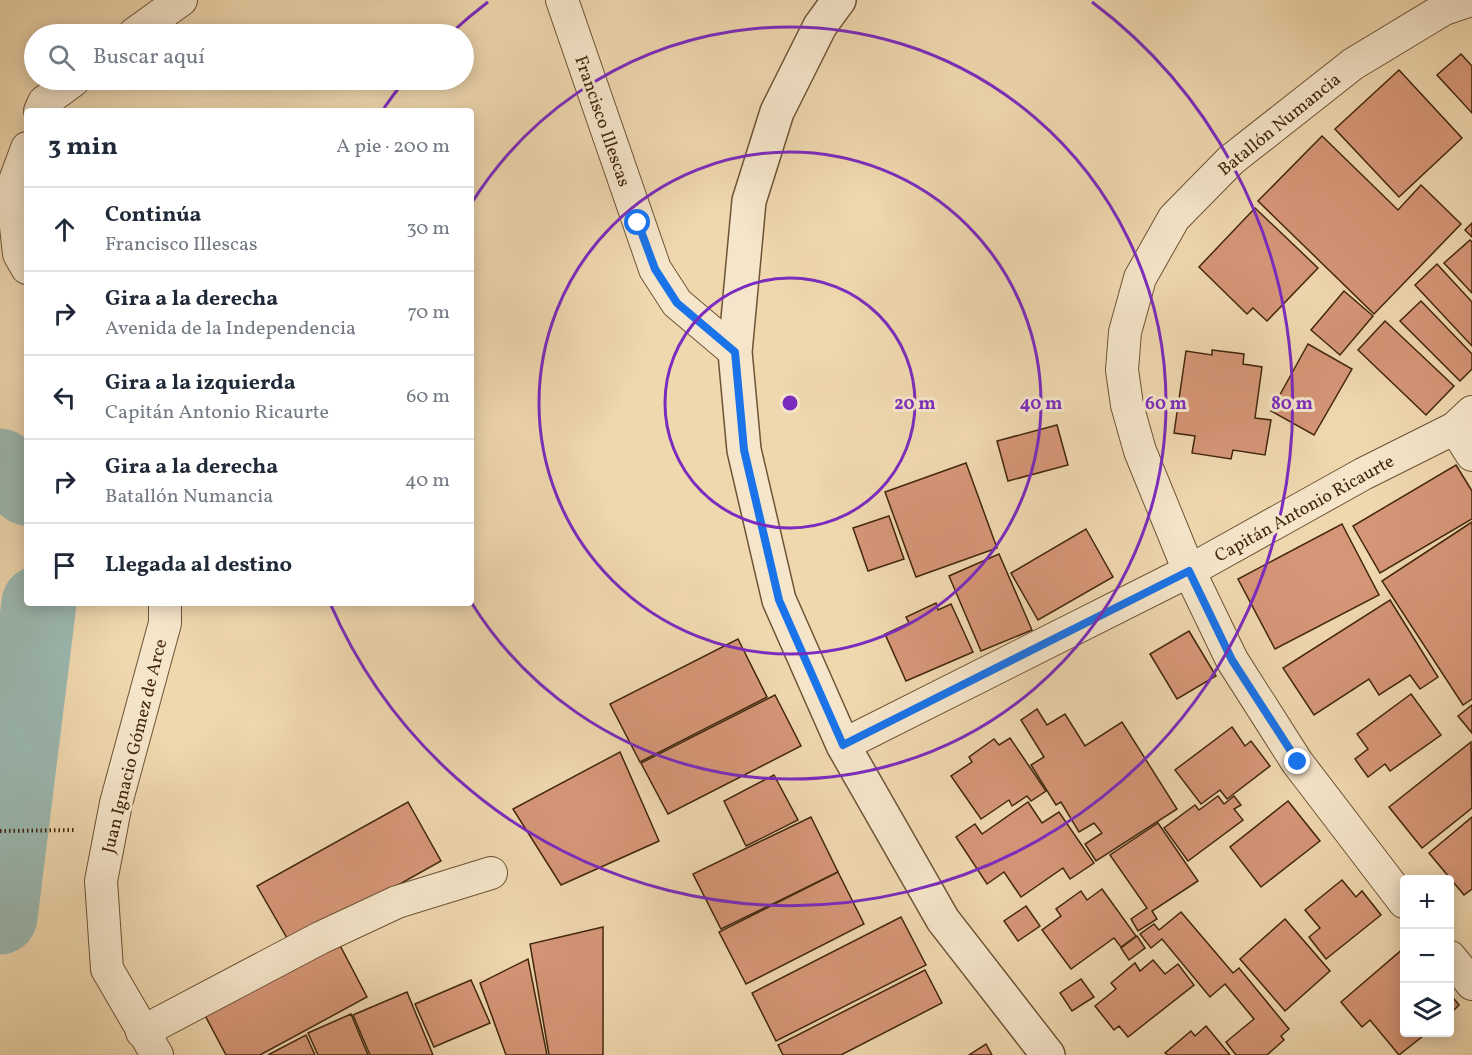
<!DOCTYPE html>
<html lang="es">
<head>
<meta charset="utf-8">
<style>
	:root { --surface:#fff; --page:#f6f6f7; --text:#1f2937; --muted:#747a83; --line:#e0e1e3 }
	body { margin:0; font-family:Vollkorn,serif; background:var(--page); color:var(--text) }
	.controls { position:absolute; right:18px; bottom:18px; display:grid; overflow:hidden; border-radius:6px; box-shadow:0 3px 15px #0003 }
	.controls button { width:54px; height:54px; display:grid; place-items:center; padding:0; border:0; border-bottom:2px solid var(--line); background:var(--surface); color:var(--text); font:30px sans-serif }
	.stop { position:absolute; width:18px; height:18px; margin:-14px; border:4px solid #1a73e8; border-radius:50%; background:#fff }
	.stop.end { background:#1a73e8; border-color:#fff; box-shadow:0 2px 6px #0008 }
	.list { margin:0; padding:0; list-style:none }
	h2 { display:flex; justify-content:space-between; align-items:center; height:78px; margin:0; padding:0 24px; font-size:26px }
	h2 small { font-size:20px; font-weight:400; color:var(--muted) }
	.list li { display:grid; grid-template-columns:39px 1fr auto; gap:18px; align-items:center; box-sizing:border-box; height:84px; padding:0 24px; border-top:2px solid var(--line) }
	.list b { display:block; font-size:22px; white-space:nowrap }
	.list p { margin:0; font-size:20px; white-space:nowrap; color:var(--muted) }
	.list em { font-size:20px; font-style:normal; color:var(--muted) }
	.icon { flex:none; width:33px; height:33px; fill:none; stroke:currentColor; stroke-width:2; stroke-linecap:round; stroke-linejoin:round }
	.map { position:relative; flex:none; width:1472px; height:1055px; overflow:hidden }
	.search { position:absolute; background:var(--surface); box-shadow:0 3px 15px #0003; left:24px; top:24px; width:450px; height:66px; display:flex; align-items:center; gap:15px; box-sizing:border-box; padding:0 21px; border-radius:33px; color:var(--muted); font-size:22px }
	.panel { position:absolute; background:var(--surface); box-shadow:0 3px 15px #0003; left:24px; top:108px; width:450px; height:498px; border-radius:6px }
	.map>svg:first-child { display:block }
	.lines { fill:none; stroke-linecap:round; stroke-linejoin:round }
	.river { stroke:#9bb8b0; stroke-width:75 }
	.building { fill:#d59677; stroke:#43270d; stroke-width:1.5 }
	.minor-casing { stroke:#6e5335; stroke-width:34 }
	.tertiary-casing { stroke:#6e5335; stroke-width:36 }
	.path { stroke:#43270d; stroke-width:4; stroke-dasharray:1.5 3; stroke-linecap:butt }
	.minor { stroke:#f5e5ca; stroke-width:32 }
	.tertiary { stroke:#f5e5ca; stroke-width:33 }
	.route { stroke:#1a73e8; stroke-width:8 }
	.ring { fill:none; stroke:#7b2cbf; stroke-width:3 }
	.labels { text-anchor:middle; stroke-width:6; stroke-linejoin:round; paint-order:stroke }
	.street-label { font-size:18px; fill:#43270d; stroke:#f5e5ca }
	.centre { fill:#7b2cbf; stroke:#f5e5ca; stroke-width:3 }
	.ring-label { font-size:18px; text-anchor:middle; font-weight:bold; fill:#7b2cbf; stroke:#f5e5ca; stroke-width:6; stroke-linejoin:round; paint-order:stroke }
</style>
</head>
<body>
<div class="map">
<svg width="1472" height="1055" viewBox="0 0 1472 1055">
	<rect width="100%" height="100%" fill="#efd7ae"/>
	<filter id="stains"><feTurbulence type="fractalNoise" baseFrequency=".00333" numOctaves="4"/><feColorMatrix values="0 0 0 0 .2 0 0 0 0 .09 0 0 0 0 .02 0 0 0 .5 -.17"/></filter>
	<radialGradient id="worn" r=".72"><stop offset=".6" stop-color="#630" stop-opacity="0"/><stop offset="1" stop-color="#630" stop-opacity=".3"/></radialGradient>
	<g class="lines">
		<g class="river">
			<path d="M0,466L27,488"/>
			<path d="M0,917L39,603"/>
		</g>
	</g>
	<g class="building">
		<path d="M1461,54L1472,66V113L1437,75Z"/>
		<path d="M1399,70L1462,138L1399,197L1335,129Z"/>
		<path d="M1322,136L1398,210L1421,185L1461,224L1374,314L1258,201Z"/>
		<path d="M1255,208L1318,268L1267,321L1253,308L1247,314L1199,267Z"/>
		<path d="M1472,223V237L1465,230Z"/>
		<path d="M1470,240L1472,242V293L1444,263Z"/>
		<path d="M1437,264L1472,302V346L1415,285Z"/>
		<path d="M1344,291L1373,316L1340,355L1311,330Z"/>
		<path d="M1421,301L1472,354V369L1460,381L1400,321Z"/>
		<path d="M1385,321L1454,386L1426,415L1358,350Z"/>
		<path d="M1308,344L1352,369L1314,435L1271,411Z"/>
		<path d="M1212,350L1244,354L1243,364L1262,367L1255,418L1271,420L1265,455L1233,450L1231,459L1192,453L1195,436L1174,433L1186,351L1212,355Z"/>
		<path d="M1057,425L1068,465L1008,481L997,441Z"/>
		<path d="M966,463L997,548L916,577L885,492Z"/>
		<path d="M1456,465L1472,491V519L1380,573L1353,526Z"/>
		<path d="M889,516L904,559L868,571L853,528Z"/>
		<path d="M1472,522V699L1463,705L1382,581Z"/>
		<path d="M1342,524L1379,595L1275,649L1238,579Z"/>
		<path d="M1086,529L1113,577L1038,620L1011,573Z"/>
		<path d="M999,554L1032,630L981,651L949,576Z"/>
		<path d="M1390,600L1438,677L1420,689L1410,675L1379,695L1369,679L1314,715L1283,668Z"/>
		<path d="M936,603L938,610L951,604L973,652L906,681L885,634L909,623L906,617Z"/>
		<path d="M1189,631L1216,676L1177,699L1150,654Z"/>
		<path d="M738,639L767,697L640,762L610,704Z"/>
		<path d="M1411,694L1441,735L1390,771L1385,764L1368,777L1355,759L1368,749L1357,734Z"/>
		<path d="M775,695L801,746L668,814L641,763Z"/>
		<path d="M1472,705V733L1458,716Z"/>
		<path d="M1037,709L1047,725L1065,714L1085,746L1122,722L1177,809L1096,861L1085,844L1102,833L1094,823L1079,832L1061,802L1056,805L1031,765L1044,757L1021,720Z"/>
		<path d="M1232,727L1245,746L1251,741L1270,766L1227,799L1220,790L1201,804L1175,770Z"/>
		<path d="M1010,738L1046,791L1031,801L1027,796L1012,806L1009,800L981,819L951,776L972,762L969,757L994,739L999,745Z"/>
		<path d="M1471,742L1472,808L1422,848L1389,807Z"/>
		<path d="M620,752L659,841L561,885L513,809Z"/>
		<path d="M774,775L798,820L746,846L724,801Z"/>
		<path d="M1218,796L1224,804L1234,796L1241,805L1234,809L1243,820L1188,861L1164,828L1195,805L1199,810Z"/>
		<path d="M1288,801L1320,841L1261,887L1230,847Z"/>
		<path d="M408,802L441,861L291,945L257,886Z"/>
		<path d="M1028,802L1042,823L1059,812L1094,863L1070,879L1063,868L1021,897L1004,872L987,884L956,837L975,824L982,834Z"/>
		<path d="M811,817L838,872L721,929L693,874Z"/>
		<path d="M1472,817V889L1464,895L1429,853Z"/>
		<path d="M1158,823L1198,881L1152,911L1157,919L1138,931L1131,919L1147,908L1110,855Z"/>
		<path d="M838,872L864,924L746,984L719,932Z"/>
		<path d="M1342,880L1356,897L1362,891L1381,915L1326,959L1309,937L1320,928L1305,910Z"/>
		<path d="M1102,889L1136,936L1121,947L1114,938L1071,969L1042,930L1061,916L1056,909L1081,891L1087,900Z"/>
		<path d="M1026,906L1040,926L1018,941L1004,921Z"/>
		<path d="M1181,912L1233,973L1239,968L1289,1029L1281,1036L1284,1040L1267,1055H1236L1226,1042L1254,1019L1225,984L1210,997L1162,939L1151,948L1140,934L1154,924L1159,930Z"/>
		<path d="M901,917L926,965L776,1041L752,993Z"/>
		<path d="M1285,919L1330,971L1285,1011L1240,959Z"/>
		<path d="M603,927V1055H549L530,944Z"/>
		<path d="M334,934L367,997L260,1055H226L200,1006Z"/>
		<path d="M1137,936L1145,948L1129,960L1121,948Z"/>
		<path d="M1404,948V1032H1428L1399,1055L1370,1020L1362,1027L1341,1002Z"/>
		<path d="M528,959L547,1055H506L480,983Z"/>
		<path d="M1153,960L1165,974L1178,964L1194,985L1128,1037L1119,1026L1114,1030L1095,1006L1116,989L1111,983L1135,963L1140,971Z"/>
		<path d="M925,970L942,1003L841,1055H783L778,1045Z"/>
		<path d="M1081,979L1094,997L1072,1011L1060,993Z"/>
		<path d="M471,980L490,1023L434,1047L415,1004Z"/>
		<path d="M407,992L433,1055H370L353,1015Z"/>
		<path d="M1450,994L1459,1005L1450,1014Z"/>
		<path d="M351,1014L368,1055H318L308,1033Z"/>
		<path d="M1206,1026L1230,1055H1168L1165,1053L1191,1031L1195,1036Z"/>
		<path d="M306,1035L315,1055H268Z"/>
		<path d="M986,1044L992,1055H969Z"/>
	</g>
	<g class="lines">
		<defs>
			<g id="minor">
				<path d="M562,0L655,269L677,303L735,352"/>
				<path d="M134,34L181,0"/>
				<path d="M40,111L44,102L74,80"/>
				<path d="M27,148L12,189L19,254L27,268"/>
				<path d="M1455,428L1472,455"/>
				<path d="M843,745L1189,571L1363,474L1455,428L1472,412"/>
				<path d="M1404,902L1297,762L1232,660L1189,571L1140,451L1127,405L1122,370L1125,332L1140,278L1174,218L1231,160L1353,64L1444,9L1471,0"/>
				<path d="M1450,957L1472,984"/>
				<path d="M142,1032L320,938L397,902L491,873"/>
				<path d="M157,1055L107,969L101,881L116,803L165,623V603"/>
			</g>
			<path id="tertiary" d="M839,0L820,26L777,112L749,201L735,352L744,450L779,600L843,745L943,920L1048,1055"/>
		</defs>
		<use href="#minor" class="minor-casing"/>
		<use href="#tertiary" class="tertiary-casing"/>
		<path class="path" d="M0,831L74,830"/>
		<use href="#minor" class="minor"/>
		<use href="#tertiary" class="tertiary"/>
	</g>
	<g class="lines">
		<path class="route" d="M638,223L655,269L677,303L735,352L744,450L779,600L843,745L1189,571L1232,660L1298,762"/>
	</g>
	<g class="ring">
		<circle cx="790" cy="403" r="125"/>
		<circle cx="790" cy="403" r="251"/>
		<path d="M471 204A376 376 0 1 1 471 602"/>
		<path d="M384 108A502 502 0 0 1 405 80M451 33A502 502 0 0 1 488 2M1092 2A502 502 0 1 1 330 603"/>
	</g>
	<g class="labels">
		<g class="street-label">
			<text transform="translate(603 121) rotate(71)" y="6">Francisco Illescas</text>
			<text transform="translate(1279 124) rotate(-39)" y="6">Batallón Numancia</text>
			<text transform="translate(1304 508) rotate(-29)" y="6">Capitán Antonio Ricaurte</text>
			<text transform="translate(134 746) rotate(-76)" y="6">Juan Ignacio Gómez de Arce</text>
		</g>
	</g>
	<circle cx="790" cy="403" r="9" class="centre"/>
	<g class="ring-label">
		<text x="915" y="409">20 m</text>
		<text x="1041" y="409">40 m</text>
		<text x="1166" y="409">60 m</text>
		<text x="1292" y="409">80 m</text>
	</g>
	<rect width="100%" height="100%" filter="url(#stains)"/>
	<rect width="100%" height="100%" fill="url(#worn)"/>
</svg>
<div class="controls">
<button>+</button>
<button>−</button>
<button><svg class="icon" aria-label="layers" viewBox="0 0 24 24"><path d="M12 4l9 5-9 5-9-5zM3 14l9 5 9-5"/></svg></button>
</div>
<div class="stop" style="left:638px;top:223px"></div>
<div class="stop end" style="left:1298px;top:762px"></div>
<div class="search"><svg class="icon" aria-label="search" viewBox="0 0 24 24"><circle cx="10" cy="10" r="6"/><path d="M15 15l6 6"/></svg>Buscar aquí</div>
<section class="panel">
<h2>3 min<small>A pie · 200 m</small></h2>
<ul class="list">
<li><svg class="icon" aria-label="ahead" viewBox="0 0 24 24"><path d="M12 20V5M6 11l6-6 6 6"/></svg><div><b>Continúa</b><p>Francisco Illescas</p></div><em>30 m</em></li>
<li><svg class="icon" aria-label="right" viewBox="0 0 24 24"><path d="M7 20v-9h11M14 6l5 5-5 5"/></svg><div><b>Gira a la derecha</b><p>Avenida de la Independencia</p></div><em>70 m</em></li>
<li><svg class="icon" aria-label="left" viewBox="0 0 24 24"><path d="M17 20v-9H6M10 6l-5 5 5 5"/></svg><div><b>Gira a la izquierda</b><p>Capitán Antonio Ricaurte</p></div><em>60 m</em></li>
<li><svg class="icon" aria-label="right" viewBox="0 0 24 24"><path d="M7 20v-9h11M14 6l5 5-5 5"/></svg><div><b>Gira a la derecha</b><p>Batallón Numancia</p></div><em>40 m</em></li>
<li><svg class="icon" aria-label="arrive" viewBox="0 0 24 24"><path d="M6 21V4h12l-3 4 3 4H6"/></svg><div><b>Llegada al destino</b></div></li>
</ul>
</section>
</div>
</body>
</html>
